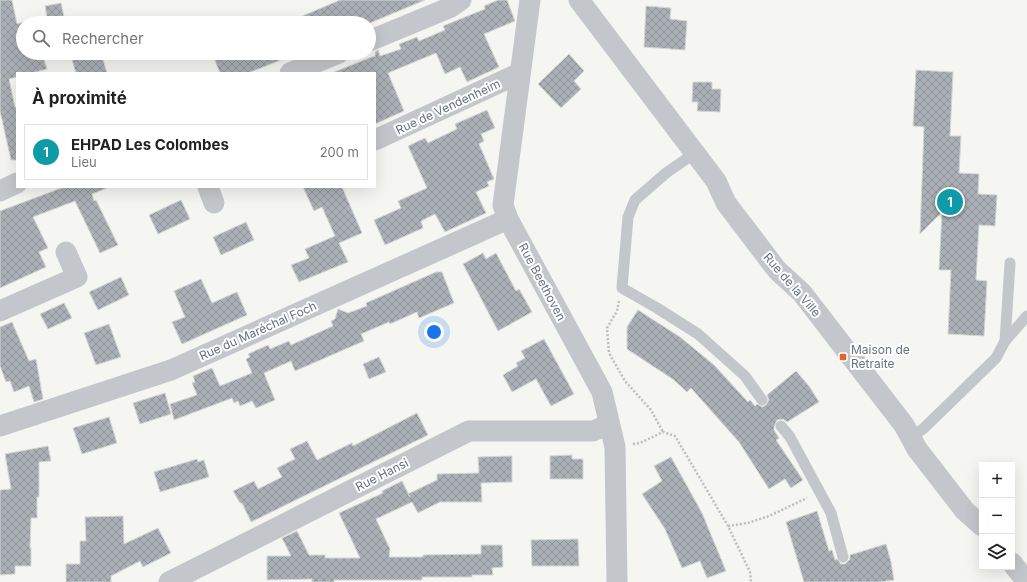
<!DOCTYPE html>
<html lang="fr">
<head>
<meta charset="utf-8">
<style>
	:root { --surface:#fff; --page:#f2f2f2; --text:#222; --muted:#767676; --line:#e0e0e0; --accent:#ea580c }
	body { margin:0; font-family:Inter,sans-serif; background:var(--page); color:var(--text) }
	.controls { position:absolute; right:12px; bottom:12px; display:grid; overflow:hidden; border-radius:0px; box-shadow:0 4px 16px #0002 }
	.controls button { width:36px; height:36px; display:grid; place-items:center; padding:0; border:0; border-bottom:1px solid var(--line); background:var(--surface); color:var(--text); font:20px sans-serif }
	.you { position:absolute; left:434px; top:332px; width:14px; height:14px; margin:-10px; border:3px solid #fff; border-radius:50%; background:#1a73e8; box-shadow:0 0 0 6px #1a73e833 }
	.badge { display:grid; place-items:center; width:26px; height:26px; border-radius:50%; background:var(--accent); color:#fff; font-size:13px; font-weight:700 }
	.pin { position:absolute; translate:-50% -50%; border:2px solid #fff; box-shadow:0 1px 4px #0006 }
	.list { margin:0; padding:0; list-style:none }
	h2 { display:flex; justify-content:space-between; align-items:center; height:52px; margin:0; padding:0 16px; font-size:17px }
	h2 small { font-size:13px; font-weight:400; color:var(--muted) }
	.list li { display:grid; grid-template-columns:26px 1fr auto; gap:12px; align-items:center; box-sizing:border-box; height:56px; margin:0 8px 8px; padding:0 8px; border:1px solid var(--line); border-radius:0px }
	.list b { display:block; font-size:15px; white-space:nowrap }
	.list p { margin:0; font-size:13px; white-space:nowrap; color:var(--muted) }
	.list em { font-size:13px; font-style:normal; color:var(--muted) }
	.icon { flex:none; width:22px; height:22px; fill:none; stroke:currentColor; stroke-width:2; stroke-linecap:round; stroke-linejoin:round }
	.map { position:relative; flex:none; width:1027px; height:582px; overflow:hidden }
	.search { position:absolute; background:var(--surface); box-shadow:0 4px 16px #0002; left:16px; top:16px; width:360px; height:44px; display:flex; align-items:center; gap:10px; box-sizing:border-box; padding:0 14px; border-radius:22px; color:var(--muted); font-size:15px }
	.panel { position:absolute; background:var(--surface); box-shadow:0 4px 16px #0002; left:16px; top:72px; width:360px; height:116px; border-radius:0px }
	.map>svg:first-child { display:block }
	.building { fill:url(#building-cross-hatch); stroke:#d6d7d4 }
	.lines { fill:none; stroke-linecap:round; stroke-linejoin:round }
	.path { stroke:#bbbdbf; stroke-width:2.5; stroke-dasharray:2 2; stroke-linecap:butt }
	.lane { stroke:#c3c6ca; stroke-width:11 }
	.street { stroke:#c3c6ca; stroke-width:21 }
	.poi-dot { fill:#e06627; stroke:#fff; stroke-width:1.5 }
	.labels { text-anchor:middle; stroke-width:4; stroke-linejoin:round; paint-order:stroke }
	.street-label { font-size:12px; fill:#657282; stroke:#fff }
	.poi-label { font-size:12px; fill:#657282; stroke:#fff; text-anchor:start }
</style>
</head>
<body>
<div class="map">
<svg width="1027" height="582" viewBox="0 0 1027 582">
	<defs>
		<pattern id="building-cross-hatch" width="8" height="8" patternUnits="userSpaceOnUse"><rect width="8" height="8" fill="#aab0b6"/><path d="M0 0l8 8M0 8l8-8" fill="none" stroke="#8e9499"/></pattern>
	</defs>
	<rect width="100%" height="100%" fill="#f5f5f2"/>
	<g class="building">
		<path d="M0,0H12L17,24L23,22V53H42L47,69L32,73H17V77L9,79L15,107H17V160H11L0,111Z"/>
		<path d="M340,0H425L370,23H286Z"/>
		<path d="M498,0H507L515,21L484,34L499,67L467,82L460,67L445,74L436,53L388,73L404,111L375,124V73H332L374,56L375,57V52L378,50L380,56L401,49L399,44L417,37L419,41L445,30L443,26L485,9L484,6Z"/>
		<path d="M61,3L65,21L48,23L45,6Z"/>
		<path d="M646,6L671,8L670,19L687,21L685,50L644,47Z"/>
		<path d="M70,53H101L107,73H76Z"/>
		<path d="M212,53H296V54L248,73H220Z"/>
		<path d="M569,54L584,71L574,81L581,89L561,108L538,84Z"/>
		<path d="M916,70L953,72L950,136H961L959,173L979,174L978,194L997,195L995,226L979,225L976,280L987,281L984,336L948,334L951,270H939L942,212L920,234L924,127L913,126Z"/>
		<path d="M693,82H712V89H721L720,112L697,111L698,102H692Z"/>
		<path d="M487,110L495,128L481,134L484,141L479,144L494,179L487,182L489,186L476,192L486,213L445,232L435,214L421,221L423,228L385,245L374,220L401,208L398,201L427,188L408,146L425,138L428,143L457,129L455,124Z"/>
		<path d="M64,187H107V188L92,194L94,201L96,200L118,245L100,253L75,201L33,217L48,248L39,252L46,267L0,288V211Z"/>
		<path d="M303,187H342L362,233L339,243L348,262L299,282L291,265L309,258L305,249L335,236L322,207L314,211Z"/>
		<path d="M181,200L190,219L158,234L149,215Z"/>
		<path d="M246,222L254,240L221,255L213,237Z"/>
		<path d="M483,253L486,259L496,253L516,291L519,289L532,312L498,331L463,264Z"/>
		<path d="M436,272H442L454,303L419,318L417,312L390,324L389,322L361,334L364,341L295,371L291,361L264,373L275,400L256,408L252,401L240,406L238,401L234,403L232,398L174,420L170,404L197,395L192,383L195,382L193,376L212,368L220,386L252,373L246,359L250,357L248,354L268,345L270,349L289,341L291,345L333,326L331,321L335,319L338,309L348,313L367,306L366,303Z"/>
		<path d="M121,277L129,295L98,310L89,292Z"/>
		<path d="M201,279L212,303L237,292L247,315L182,344L172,322L185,317L174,291Z"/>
		<path d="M64,303L72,318L48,329L40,314Z"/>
		<path d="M638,310L680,337L714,365L748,402L750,400L755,406L757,404L762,407L766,405L769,400L767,395L796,371L809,386L819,402L787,422L783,419L777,420L774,427V430L779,438L776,440L803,480L791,488L785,479L769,489L739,442L691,388L687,392L674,380L627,349V327Z"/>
		<path d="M12,322L29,361L36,359L43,399L34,402L29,386L14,392L10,381L6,382L0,366V327Z"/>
		<path d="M109,324L121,357L96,365L84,333Z"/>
		<path d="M544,339L574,394L551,406L536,379L512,392L503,375L518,366L516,363L525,358L521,351Z"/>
		<path d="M379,357L386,372L369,379L363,364Z"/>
		<path d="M165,393L171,414L140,424L133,403Z"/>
		<path d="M417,413L428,435L251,522L242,503H240L233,491L254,481L258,489L282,477L277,468L295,459L290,449L307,441L317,460L352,443L353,446Z"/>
		<path d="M109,417L117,443L82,454L73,428Z"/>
		<path d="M48,446L51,461L39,462V497H37V518H31L30,548H31V566H15V574L0,575V490L11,489L5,454Z"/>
		<path d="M572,455V459H583V479H550V456Z"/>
		<path d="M512,456V482L481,483L482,502H440L418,513L412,502L376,519L390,549L389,557H423V555L481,554V545H502L503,567L492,568L493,575H472V577H422V580H334V582H312V579L267,580V556H291L282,538L297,531L309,555H325V558H360L339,513L383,493L382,491L402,481L410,497L408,494L437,480V474L479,473L478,457Z"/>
		<path d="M671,457L702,513L726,571L707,578L700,561L682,568L665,529L642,494L662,481L654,466Z"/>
		<path d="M197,459L198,462L204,460L209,477L160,492L154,472Z"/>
		<path d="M817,511L829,551L832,550L835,560L837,559L841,564H845L850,559V555L886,544L891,562L894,580L879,582H804L786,522Z"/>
		<path d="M123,516L124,544L158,528L171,553L143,567L140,561L111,576V582H66V564H80V541H86L85,517Z"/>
		<path d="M578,539L579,566H532L531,540Z"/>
	</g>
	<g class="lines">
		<g class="path">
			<path d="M619,301L617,311L607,328L609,353L625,381L651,410L663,432"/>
			<path d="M633,444L640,443L663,432L675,436L728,526L750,572L751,582"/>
			<path d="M728,526L748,523L769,516L807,498"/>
		</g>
		<g class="lane">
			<path d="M695,153L666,173L635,200L628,217L622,288L657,308L698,334L745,376L762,400"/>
			<path d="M1005,341L1027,316"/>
			<path d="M781,426L790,437L831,513L843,557"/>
			<path d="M910,438L923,429L996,358L1005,341L1010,263"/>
		</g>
		<g class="street">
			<path d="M530,0L503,205L508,219L602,392L615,447L617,582"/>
			<path d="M579,0L716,181L726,203L777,270L802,293L904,425L917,449L965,511L982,526"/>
			<path d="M369,41L451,7L461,0"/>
			<path d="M290,73L339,53"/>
			<path d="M375,140L520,73"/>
			<path d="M208,187L214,203"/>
			<path d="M0,191L17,183"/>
			<path d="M0,311L77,277L66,252"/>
			<path d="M0,426L171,370L508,219"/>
			<path d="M1012,563L1027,582"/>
			<path d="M169,582L469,431H593L609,424"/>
		</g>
	</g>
	<rect class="poi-dot" x="839" y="353" width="8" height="8" rx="2"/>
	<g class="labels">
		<g class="street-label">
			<text transform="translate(448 107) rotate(-25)" y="4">Rue de Vendenheim</text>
			<text transform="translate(542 282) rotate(62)" y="4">Rue Beethoven</text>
			<text transform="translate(792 285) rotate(49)" y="4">Rue de la Ville</text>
			<text transform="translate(258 331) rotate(-24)" y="4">Rue du Maréchal Foch</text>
			<text transform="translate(382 475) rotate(-27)" y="4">Rue Hansi</text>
		</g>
		<g class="poi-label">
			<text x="851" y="354">Maison de<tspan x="851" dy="14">Retraite</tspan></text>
		</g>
	</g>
</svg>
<div class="controls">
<button>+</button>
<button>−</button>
<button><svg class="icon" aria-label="layers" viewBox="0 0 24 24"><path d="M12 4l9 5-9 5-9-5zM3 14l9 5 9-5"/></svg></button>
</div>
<div class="you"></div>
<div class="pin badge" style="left:950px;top:202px;background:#0f9aa8">1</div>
<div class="search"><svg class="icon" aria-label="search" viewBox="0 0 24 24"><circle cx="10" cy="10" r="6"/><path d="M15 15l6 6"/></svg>Rechercher</div>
<section class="panel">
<h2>À proximité<small></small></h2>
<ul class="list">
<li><span class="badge" style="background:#0f9aa8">1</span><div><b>EHPAD Les Colombes</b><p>Lieu</p></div><em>200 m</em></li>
</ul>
</section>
</div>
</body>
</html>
